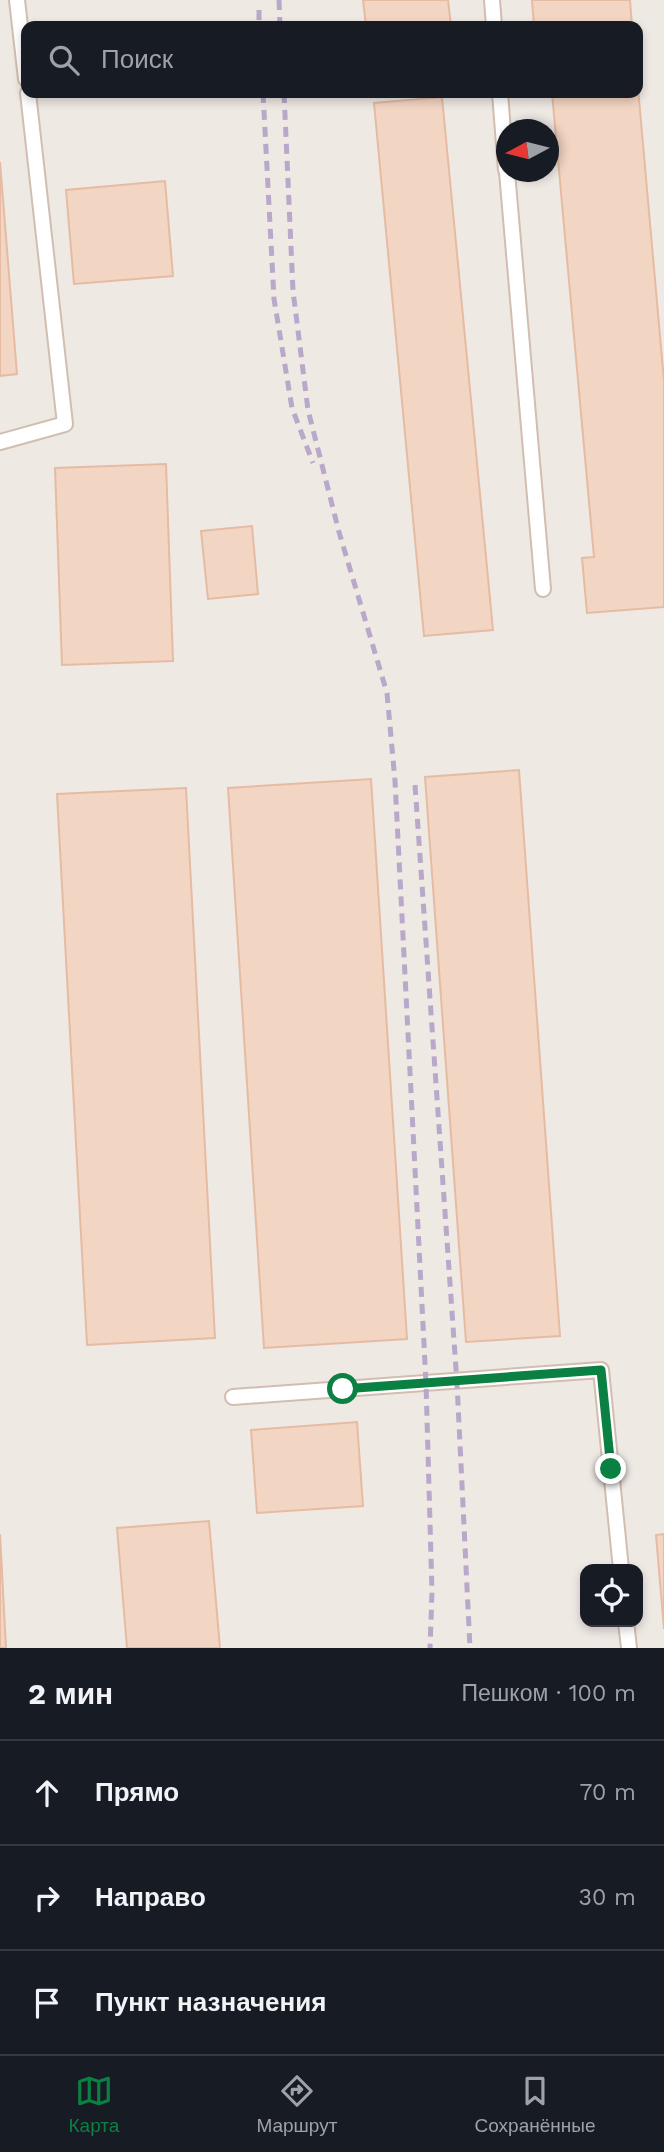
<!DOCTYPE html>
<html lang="ru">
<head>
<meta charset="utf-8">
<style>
	:root { --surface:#171b24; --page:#20242c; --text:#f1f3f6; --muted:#9ea1a6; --line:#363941; --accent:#0b8043 }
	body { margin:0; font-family:"Work Sans",sans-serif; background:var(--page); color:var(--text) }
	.controls { position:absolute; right:21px; bottom:21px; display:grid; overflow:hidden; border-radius:14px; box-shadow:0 4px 10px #0003 }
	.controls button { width:63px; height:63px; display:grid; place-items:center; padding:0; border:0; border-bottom:2px solid var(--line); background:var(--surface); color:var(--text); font:35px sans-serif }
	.compass { position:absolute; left:496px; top:119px; width:63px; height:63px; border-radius:50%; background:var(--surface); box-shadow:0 4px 10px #0003; rotate:263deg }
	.stop { position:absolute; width:21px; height:21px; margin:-16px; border:5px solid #0b8043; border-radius:50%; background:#fff }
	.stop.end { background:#0b8043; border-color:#fff; box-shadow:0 2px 7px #0008 }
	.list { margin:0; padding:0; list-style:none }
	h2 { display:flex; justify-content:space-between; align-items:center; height:91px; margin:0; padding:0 28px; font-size:30px }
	h2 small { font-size:23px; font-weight:400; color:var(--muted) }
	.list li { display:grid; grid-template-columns:46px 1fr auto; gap:21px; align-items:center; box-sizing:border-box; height:105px; padding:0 28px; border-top:2px solid var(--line) }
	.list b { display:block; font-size:26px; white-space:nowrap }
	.list em { font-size:23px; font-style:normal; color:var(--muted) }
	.icon { flex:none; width:38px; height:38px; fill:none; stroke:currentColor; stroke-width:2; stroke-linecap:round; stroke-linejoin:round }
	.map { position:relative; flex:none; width:664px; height:1648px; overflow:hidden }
	.search { position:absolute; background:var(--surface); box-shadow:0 4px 10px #0003; left:21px; right:21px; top:21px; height:77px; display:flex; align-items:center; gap:18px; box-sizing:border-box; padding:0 24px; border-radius:14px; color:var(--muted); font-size:26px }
	.sheet { height:406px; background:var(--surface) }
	nav { display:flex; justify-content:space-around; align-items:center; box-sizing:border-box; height:98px; border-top:2px solid var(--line); background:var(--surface); font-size:19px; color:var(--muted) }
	nav a { display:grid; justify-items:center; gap:4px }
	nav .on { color:var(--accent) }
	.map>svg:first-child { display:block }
	.industrial { fill:#efe9e4; fill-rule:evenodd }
	.building { fill:#f3d5c3; stroke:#e6bba3; stroke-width:2 }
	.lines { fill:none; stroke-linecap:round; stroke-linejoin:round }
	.service-casing { stroke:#d1beb0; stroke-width:18 }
	.service { stroke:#fff; stroke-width:14 }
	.rail { stroke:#b9a8c9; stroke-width:5; stroke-dasharray:10 7; stroke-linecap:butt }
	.route { stroke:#0b8043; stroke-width:9 }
</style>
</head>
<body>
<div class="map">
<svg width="664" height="1648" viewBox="0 0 664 1648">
	<rect width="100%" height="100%" fill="#fdf6ec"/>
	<path class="industrial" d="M0,0H664V1648H0ZM26,26H638V93H26ZM506,130H548V172H506ZM585,1569H638V1622H585Z"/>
	<g class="building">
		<path d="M363,0H448L451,26H366Z"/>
		<path d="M532,0H630L632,26H534Z"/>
		<path d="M638,88L664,381V607L587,613L582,558L594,557L552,93H638Z"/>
		<path d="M442,97L493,630L424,636L374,103Z"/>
		<path d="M0,162L17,374L0,376Z"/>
		<path d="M165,181L173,276L74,284L66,190Z"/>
		<path d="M166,464L173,661L62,665L55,468Z"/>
		<path d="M252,526L258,594L208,599L201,531Z"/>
		<path d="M519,770L560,1336L466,1342L425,777Z"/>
		<path d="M371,779L407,1339L264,1348L228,788Z"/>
		<path d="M186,788L215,1338L87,1345L57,794Z"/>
		<path d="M357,1422L363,1506L257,1513L251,1430Z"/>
		<path d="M209,1521L220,1648H127L117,1528Z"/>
		<path d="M0,1534L6,1648H0Z"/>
		<path d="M664,1534V1629L656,1535Z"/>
	</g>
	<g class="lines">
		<defs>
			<g id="service">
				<path d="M17,0L26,79"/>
				<path d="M492,0L494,26"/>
				<path d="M500,93L506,170"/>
				<path d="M507,172L543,589"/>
				<path d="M0,442L65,424L28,93"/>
				<path d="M233,1397L601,1370L621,1569"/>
				<path d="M626,1622L629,1648"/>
			</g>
		</defs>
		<use href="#service" class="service-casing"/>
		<use href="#service" class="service"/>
		<g class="rail">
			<path d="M279,0L280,26"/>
			<path d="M259,10V26"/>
			<path d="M263,93L274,299L292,408L313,463"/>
			<path d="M284,93L293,291L308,410L339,532L387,693L395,781L426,1383L432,1592L430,1648"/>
			<path d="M415,785L457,1383L470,1648"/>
		</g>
	</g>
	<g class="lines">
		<path class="route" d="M343,1389L601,1370L611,1469"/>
	</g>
</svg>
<div class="controls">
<button><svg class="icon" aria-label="locate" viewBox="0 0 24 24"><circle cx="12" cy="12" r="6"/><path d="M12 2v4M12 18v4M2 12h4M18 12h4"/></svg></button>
</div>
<svg class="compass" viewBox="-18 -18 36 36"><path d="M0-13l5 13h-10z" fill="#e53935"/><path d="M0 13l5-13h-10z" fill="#9ea1a6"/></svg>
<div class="stop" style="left:343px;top:1389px"></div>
<div class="stop end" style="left:611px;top:1469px"></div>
<div class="search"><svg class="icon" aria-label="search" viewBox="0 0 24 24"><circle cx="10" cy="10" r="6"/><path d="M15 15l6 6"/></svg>Поиск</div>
</div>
<section class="sheet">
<h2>2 мин<small>Пешком · 100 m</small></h2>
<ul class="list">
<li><svg class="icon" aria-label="ahead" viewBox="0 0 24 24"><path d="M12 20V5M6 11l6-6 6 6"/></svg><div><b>Прямо</b></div><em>70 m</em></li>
<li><svg class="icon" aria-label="right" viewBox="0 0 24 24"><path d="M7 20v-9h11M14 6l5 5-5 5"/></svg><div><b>Направо</b></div><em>30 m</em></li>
<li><svg class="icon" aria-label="arrive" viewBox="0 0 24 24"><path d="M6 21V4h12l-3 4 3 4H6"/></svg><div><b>Пункт назначения</b></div></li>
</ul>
</section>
<nav>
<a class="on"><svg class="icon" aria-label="map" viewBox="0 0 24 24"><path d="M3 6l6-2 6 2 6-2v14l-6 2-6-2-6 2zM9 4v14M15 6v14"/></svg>Карта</a>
<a><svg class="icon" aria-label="directions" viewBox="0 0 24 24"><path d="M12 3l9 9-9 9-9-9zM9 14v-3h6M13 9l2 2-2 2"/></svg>Маршрут</a>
<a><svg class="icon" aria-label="saved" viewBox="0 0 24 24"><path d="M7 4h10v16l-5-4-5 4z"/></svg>Сохранённые</a>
</nav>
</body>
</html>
